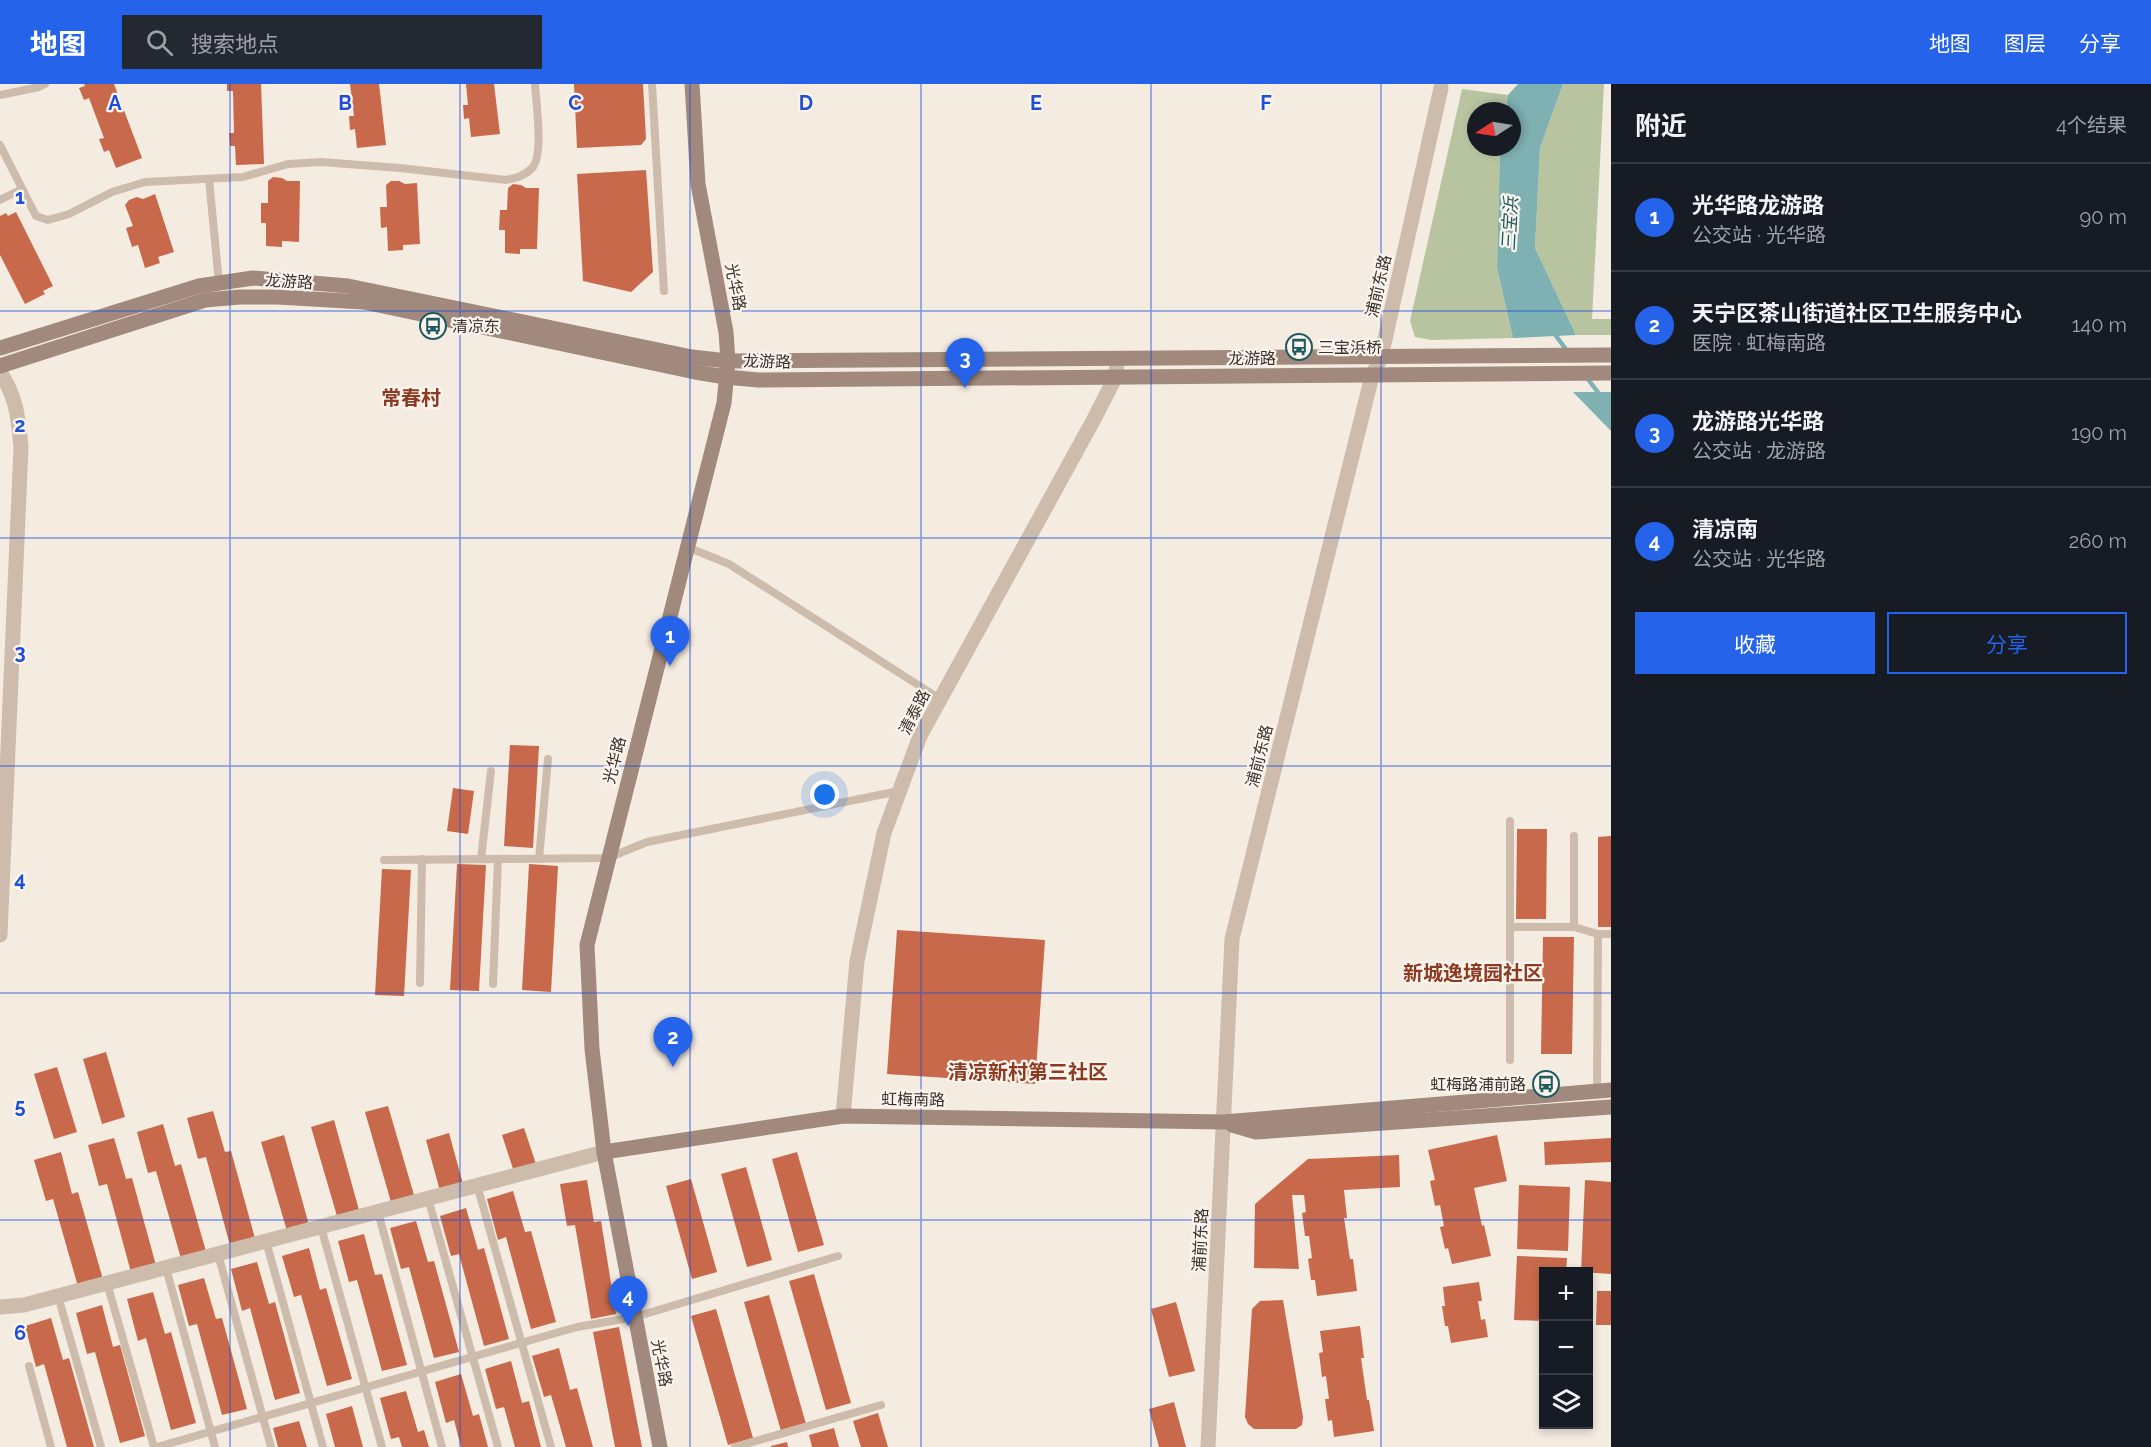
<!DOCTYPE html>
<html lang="zh">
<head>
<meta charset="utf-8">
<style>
	:root { --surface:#171b24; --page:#242831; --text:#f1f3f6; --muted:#9ea1a6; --line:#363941; --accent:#2563eb }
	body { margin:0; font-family:Raleway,"Noto Sans SC",sans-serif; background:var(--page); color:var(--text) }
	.controls { position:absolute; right:18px; bottom:18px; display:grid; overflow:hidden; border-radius:0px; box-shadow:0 3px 9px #0003 }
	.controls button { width:54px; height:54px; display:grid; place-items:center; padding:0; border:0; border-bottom:2px solid var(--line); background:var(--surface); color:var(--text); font:30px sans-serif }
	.compass { position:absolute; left:1467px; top:18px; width:54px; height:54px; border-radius:50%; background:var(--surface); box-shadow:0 3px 9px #0003; rotate:258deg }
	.you { position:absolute; left:825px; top:711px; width:21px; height:21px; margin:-15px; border:4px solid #fff; border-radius:50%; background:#1a73e8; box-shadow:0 0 0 9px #1a73e833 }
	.badge { display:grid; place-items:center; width:39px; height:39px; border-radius:50%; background:var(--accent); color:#fff; font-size:20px; font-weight:700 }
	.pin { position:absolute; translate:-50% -50px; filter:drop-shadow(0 2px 3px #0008) }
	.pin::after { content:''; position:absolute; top:32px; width:21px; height:18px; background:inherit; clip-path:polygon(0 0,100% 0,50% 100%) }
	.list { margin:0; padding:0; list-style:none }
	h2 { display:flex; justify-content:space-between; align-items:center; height:78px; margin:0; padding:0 24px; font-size:26px }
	h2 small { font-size:20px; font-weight:400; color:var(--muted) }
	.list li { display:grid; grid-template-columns:39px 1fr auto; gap:18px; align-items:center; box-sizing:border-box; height:108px; padding:0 24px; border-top:2px solid var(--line) }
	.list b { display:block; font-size:22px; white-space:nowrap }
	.list p { margin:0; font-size:20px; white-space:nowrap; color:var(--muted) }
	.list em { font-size:20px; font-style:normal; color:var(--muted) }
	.actions { display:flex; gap:12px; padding:18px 24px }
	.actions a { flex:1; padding:14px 0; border:2px solid var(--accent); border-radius:0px; text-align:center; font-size:21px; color:var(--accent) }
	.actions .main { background:var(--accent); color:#fff }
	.icon { flex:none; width:33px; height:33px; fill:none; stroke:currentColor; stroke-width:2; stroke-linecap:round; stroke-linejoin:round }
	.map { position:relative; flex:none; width:1611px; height:1363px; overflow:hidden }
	header { display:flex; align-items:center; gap:36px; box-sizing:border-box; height:84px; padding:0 30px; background:var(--accent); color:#fff }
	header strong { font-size:28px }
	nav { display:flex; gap:33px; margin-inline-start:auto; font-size:21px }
	.search { width:420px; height:54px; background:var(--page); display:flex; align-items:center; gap:15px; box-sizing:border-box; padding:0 21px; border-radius:0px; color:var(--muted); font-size:22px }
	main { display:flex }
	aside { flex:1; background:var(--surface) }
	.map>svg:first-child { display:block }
	.green { fill:#b8c4a0 }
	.water { fill:#7fb0b2 }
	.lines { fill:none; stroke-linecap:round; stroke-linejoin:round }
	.stream { stroke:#7fb0b2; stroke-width:4.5 }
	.building { fill:#c8694b }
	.lane { stroke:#cdbbac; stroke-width:8 }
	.street { stroke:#cdbbac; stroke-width:15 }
	.secondary { stroke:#a18a7d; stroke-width:15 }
	.grid { fill:none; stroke:#1d4ed8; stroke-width:1.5; stroke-opacity:0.55 }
	.labels { text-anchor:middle; stroke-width:4.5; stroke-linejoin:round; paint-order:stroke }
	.street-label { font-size:16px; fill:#3b302b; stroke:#fbf5ee }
	.poi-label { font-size:16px; fill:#3b302b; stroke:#fbf5ee; text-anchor:start }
	.water-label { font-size:18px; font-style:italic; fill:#1f5a5e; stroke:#fbf5ee }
	.quarter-label { font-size:20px; font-weight:bold; fill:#8c3b22; stroke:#fbf5ee }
	.grid-label { font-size:20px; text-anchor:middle; font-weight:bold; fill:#1d4ed8; stroke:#fbf5ee; stroke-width:4.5; stroke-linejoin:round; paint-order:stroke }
</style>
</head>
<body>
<header>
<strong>地图</strong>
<div class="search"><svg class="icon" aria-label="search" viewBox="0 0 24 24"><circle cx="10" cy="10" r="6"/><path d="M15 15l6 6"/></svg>搜索地点</div>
<nav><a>地图</a><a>图层</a><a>分享</a></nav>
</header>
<main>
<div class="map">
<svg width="1611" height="1363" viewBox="0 0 1611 1363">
	<rect width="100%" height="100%" fill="#f4ebe1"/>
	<g class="green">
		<path d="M1563,0H1604L1592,235H1611V251H1576L1535,164L1540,64Z"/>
		<path d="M1462,5L1508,11L1505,27H1476V63H1500L1497,184L1513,254L1431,256L1415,253L1410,237Z"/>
	</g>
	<g class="water">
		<path d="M1518,0H1563L1540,64L1535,164L1576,251L1513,254L1497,184L1500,63H1512V27H1505L1508,11Z"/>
		<path d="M1573,308H1611V347Z"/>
	</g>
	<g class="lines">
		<g class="stream">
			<path d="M1553,248L1568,268"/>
			<path d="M1587,294L1600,311"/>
		</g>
	</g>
	<g class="building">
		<path d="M84,0H114L142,74L116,84L109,66L104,68L99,55L104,54L89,14L84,16L79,4L85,2Z"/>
		<path d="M227,0H261L264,80L236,81L235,62H230L229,49H234L233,7H227Z"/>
		<path d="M350,0H379L386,61L357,64L355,45L350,46L349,32H354Z"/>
		<path d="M466,0H494L500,50L471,53L469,34L464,35L463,21H468Z"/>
		<path d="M574,0H643L646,55L641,61L577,64Z"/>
		<path d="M646,86L653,188L631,208L583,197L577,90Z"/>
		<path d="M273,93L282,94L287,97H300L299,158L282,157V163L266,162V139H261V119H268V97Z"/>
		<path d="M391,97H399L405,100L417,99L420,160L403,161V166L388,167L387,143L381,144L380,123H387L386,101Z"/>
		<path d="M513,100L521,101L526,104H539L537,165H520V170L505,169V146H499L500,126H507L508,104Z"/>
		<path d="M155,110L174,168L158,173L160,179L145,184L138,161L132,163L126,144L133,142L125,121L129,116L137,113L143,115Z"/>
		<path d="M16,128L53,202L43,207L45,210L25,220L0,171V132L6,129L8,132Z"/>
		<path d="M510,661L539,662L533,764L504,762Z"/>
		<path d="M453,704L474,707L468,750L447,747Z"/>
		<path d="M1517,745H1547L1546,835H1516Z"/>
		<path d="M1611,752V843H1598V753Z"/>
		<path d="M457,780L486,781L479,907L450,906Z"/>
		<path d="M529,780L558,782L551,908L522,906Z"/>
		<path d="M382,785L411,786L404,912L375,911Z"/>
		<path d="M897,846L1045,856L1035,1000L887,990Z"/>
		<path d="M1543,853H1574L1572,970H1541Z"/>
		<path d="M106,968L125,1033L102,1040L83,975Z"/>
		<path d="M57,983L77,1048L54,1055L34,990Z"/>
		<path d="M388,1022L414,1111L391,1118L365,1028Z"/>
		<path d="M213,1027L225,1068L231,1067L256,1158L231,1165L206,1073L198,1075L187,1034Z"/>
		<path d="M334,1036L359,1126L337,1132L311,1043Z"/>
		<path d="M163,1040L175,1082L181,1080L207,1171L182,1178L156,1087L148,1089L137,1048Z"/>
		<path d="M524,1044L536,1080L514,1088L502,1051Z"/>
		<path d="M449,1049L463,1100L440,1107L426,1056Z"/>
		<path d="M284,1051L309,1141L287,1147L261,1058Z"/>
		<path d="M1497,1051L1507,1097L1474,1104L1482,1142L1484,1141L1491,1172L1452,1180L1448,1164L1445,1165L1440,1143L1444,1142L1440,1121L1435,1122L1430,1097L1435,1096L1428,1066Z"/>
		<path d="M114,1054L126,1095L132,1094L157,1185L132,1192L107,1100L99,1102L88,1061Z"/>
		<path d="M1611,1054V1078L1545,1081L1544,1058Z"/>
		<path d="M61,1068L72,1110L78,1108L104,1199L79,1206L53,1115L46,1117L34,1076Z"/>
		<path d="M797,1068L824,1161L798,1168L772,1075Z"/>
		<path d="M1399,1071L1400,1103L1344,1106L1347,1134H1344L1350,1175H1353L1357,1207L1317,1212L1315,1196H1311L1308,1175L1312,1174L1309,1152H1305L1302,1129L1306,1128L1304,1111H1292L1299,1185L1254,1184L1255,1120L1308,1075Z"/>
		<path d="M746,1083L772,1176L747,1183L721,1090Z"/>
		<path d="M691,1095L717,1188L692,1195L666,1102Z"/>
		<path d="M587,1096L594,1138L601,1137L616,1230L591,1235L575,1141L567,1142L560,1100Z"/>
		<path d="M1585,1096L1611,1098V1190L1581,1188Z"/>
		<path d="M1519,1101L1570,1103L1568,1167L1517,1165Z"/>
		<path d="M513,1107L525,1148L531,1147L556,1238L531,1245L506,1153L498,1156L487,1115Z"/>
		<path d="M466,1124L478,1166L484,1164L509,1255L484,1262L459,1170L451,1172L440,1132Z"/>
		<path d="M416,1137L428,1178L434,1177L459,1268L434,1274L409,1183L401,1185L390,1144Z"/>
		<path d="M364,1150L375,1191L382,1190L407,1281L382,1287L357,1196L349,1198L338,1157Z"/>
		<path d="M309,1164L320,1206L326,1204L352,1295L327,1302L301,1211L294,1213L282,1172Z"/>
		<path d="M1517,1172L1567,1174L1566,1188H1544V1237L1514,1236Z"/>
		<path d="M257,1178L269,1220L275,1218L300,1309L275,1316L250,1224L242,1227L231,1185Z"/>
		<path d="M814,1190L851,1319L826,1326L789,1197Z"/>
		<path d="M204,1194L216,1235L222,1234L247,1325L222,1331L197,1240L189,1242L178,1201Z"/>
		<path d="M1479,1198L1482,1217H1478L1481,1236L1485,1235L1488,1253L1451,1259L1448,1242H1445L1442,1222H1445L1443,1203Z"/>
		<path d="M1597,1207H1611V1241H1596Z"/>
		<path d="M153,1208L165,1250L171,1248L196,1339L171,1346L146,1254L138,1257L127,1215Z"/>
		<path d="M769,1211L806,1340L781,1347L744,1218Z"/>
		<path d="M1283,1216L1303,1333L1302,1341L1296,1345H1254L1248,1340L1245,1333L1252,1225L1260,1217Z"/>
		<path d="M1176,1218L1195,1287L1169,1293L1151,1225Z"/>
		<path d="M102,1221L113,1263L120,1261L145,1352L120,1359L95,1268L87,1270L76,1229Z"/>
		<path d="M716,1225L753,1354L728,1361L691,1232Z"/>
		<path d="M51,1234L63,1276L69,1274L94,1363H67L44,1280L36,1283L25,1242Z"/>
		<path d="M1360,1242L1364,1274H1361L1367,1316H1369L1374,1347L1334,1353L1332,1336L1328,1337L1325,1315H1329L1326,1292L1322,1293L1319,1269L1323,1268L1320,1247Z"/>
		<path d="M619,1243L642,1363H615L593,1248Z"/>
		<path d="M559,1264L570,1306L577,1304L593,1363H566L551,1311L544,1313L532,1272Z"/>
		<path d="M511,1277L522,1319L529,1317L541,1363H515L504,1323L496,1325L485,1285Z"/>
		<path d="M461,1290L473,1332L479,1330L488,1363H461L454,1336L446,1339L435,1298Z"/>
		<path d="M406,1307L418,1348L424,1346L429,1363H402L399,1353L391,1355L380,1314Z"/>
		<path d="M1174,1318L1186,1363H1159L1149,1325Z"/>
		<path d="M352,1322L363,1363H335L326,1330Z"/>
		<path d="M878,1329L888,1363H861L853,1337Z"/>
		<path d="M299,1337L307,1363H278L273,1344Z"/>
		<path d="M834,1344L839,1363H812L809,1351Z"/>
		<path d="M787,1358L788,1363H771V1362Z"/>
	</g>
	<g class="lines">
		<g class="lane">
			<path d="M652,0L664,207"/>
			<path d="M0,11L39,3L45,0"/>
			<path d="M0,61L36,132L48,136L69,130L112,108L145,98L243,93L288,80L321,78L400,84L506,96C516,94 525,92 532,84C544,72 536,18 535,0"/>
			<path d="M209,95L219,199"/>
			<path d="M0,116L22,105"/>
			<path d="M687,463L729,480L940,615"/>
			<path d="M1574,752V843"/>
			<path d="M481,775L491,687"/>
			<path d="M539,775L548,675"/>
			<path d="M384,776L608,774L647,758L899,707"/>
			<path d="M1510,843H1574L1598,850H1611"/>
			<path d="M420,899L422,775"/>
			<path d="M493,900L498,775"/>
			<path d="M1510,976V737"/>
			<path d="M1597,1007L1598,850"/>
			<path d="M477,1101L551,1363"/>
			<path d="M428,1114L498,1363"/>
			<path d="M378,1128L442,1363"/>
			<path d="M321,1143L382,1363"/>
			<path d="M266,1157L323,1363"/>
			<path d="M218,1170L271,1363"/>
			<path d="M166,1184L215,1363"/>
			<path d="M107,1199L154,1363"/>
			<path d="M58,1212L101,1363"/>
			<path d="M29,1282L51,1363"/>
			<path d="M157,1363L577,1243L635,1233L838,1172"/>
			<path d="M735,1363L881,1321"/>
		</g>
		<g class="street">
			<path d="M0,288C17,314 18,333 21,363L0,851"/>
			<path d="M843,1032L857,877L884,749L920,652L1094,335L1116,292L1117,275"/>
			<path d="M0,1223L24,1221L604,1068"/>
			<path d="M1208,1363L1232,855L1372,292L1381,273L1441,4"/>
		</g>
		<g class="secondary">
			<path d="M0,264L199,202L253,194L348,202L692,273L728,277L1611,271"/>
			<path d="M0,282L205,216L240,213H277L364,218L695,288L726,293L758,296L1611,289"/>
			<path d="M1232,1041L1256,1048L1611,1023"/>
			<path d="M604,1068L843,1032L1223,1038L1611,1006"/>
			<path d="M660,1363L604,1068L592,965L587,861L724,319L728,277L726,248L698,100L692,0"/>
		</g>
	</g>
	<path class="grid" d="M230,0V1363M460,0V1363M690,0V1363M921,0V1363M1151,0V1363M1381,0V1363M0,227H1611M0,454H1611M0,682H1611M0,909H1611M0,1136H1611"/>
	<defs>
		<symbol id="bus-ring" viewBox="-11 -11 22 22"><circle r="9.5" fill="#fbf5ee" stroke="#1f5a5e" stroke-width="1.5"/><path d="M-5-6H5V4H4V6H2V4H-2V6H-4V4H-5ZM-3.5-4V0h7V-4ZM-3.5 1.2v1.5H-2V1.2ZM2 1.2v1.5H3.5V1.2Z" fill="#1f5a5e"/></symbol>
	</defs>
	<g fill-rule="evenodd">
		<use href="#bus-ring" x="418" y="227" width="30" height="30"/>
		<use href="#bus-ring" x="1284" y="248" width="30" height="30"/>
		<use href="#bus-ring" x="1531" y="985" width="30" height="30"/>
	</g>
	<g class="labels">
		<g class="street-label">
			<text transform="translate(289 197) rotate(3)" y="6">龙游路</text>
			<text transform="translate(1378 202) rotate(-77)" y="6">浦前东路</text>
			<text transform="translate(736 203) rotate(79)" y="6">光华路</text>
			<text x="1252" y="280">龙游路</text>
			<text transform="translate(767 277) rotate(1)" y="6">龙游路</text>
			<text transform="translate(914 628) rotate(-63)" y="6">清泰路</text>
			<text transform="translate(1259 672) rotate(-76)" y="6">浦前东路</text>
			<text transform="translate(614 676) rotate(-76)" y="6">光华路</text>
			<text transform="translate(913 1015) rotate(1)" y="6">虹梅南路</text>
			<text transform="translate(1200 1156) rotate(-87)" y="6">浦前东路</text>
			<text transform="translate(662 1279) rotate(79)" y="6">光华路</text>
		</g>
		<g class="poi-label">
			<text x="452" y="248">清凉东</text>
			<text x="1318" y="269">三宝浜桥</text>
			<text x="1526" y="1006" text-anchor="end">虹梅路浦前路</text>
		</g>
		<g class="water-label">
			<text transform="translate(1510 140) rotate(-87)" y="6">三宝浜</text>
		</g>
		<g class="quarter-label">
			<text x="411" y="321">常春村</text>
			<text x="1473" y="896">新城逸境园社区</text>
			<text x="1028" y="995">清凉新村第三社区</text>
		</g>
	</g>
	<g class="grid-label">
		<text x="115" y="26">A</text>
		<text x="345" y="26">B</text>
		<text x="575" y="26">C</text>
		<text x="806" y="26">D</text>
		<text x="1036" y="26">E</text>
		<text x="1266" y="26">F</text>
		<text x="20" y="120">1</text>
		<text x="20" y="348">2</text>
		<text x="20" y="575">3</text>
		<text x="20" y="802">4</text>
		<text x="20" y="1029">5</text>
		<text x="20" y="1256">6</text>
	</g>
</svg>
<div class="controls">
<button>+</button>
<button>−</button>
<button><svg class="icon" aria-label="layers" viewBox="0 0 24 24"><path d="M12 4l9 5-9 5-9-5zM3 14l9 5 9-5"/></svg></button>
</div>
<svg class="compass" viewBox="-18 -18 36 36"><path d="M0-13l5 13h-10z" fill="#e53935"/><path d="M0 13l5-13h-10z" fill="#9ea1a6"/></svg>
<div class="you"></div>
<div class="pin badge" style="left:670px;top:582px">1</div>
<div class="pin badge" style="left:673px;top:983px">2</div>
<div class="pin badge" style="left:965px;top:304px">3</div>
<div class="pin badge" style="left:628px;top:1242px">4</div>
</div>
<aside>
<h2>附近<small>4个结果</small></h2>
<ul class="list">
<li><span class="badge">1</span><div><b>光华路龙游路</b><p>公交站 · 光华路</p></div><em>90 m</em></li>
<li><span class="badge">2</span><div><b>天宁区茶山街道社区卫生服务中心</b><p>医院 · 虹梅南路</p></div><em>140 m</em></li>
<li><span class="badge">3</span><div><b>龙游路光华路</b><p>公交站 · 龙游路</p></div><em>190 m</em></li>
<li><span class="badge">4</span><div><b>清凉南</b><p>公交站 · 光华路</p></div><em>260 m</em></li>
</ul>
<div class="actions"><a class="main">收藏</a><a>分享</a></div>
</aside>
</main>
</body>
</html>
